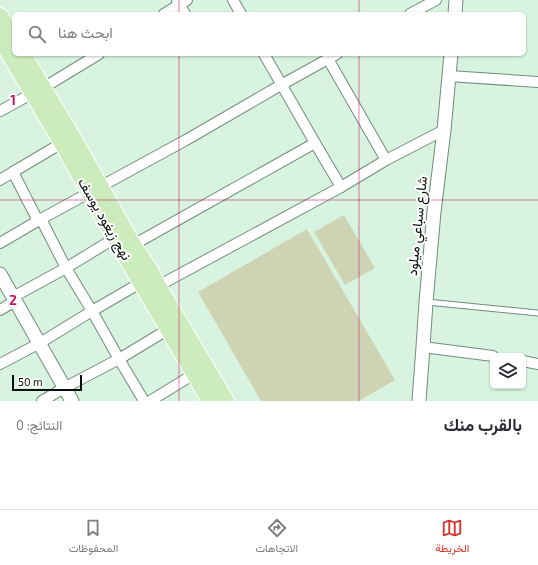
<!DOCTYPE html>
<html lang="ar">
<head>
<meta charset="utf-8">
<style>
	:root { --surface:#fff; --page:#f2f2f3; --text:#2b2b33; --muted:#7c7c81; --line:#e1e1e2; --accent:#d93025 }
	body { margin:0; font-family:"Exo 2",Vazirmatn,sans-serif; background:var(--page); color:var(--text); direction:rtl }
	.controls { position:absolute; right:12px; bottom:12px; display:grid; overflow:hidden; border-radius:6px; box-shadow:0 1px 3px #0004 }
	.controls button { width:36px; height:36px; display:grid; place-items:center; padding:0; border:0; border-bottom:1px solid var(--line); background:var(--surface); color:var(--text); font:20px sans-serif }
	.scale { position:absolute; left:12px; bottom:10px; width:70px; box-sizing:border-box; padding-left:4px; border:2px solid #060f09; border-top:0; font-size:11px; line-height:14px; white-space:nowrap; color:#060f09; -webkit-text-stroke:3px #fff; paint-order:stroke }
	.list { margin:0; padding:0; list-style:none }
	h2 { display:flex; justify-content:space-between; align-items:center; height:52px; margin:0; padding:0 16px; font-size:17px }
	h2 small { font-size:13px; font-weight:400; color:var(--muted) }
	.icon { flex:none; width:22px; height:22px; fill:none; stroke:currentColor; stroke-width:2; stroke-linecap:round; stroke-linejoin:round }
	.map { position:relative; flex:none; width:538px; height:401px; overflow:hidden; direction:ltr }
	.search { position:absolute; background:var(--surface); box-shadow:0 1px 3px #0004; left:12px; right:12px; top:12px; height:44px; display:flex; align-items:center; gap:10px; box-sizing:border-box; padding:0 14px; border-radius:6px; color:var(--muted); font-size:15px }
	.sheet { height:108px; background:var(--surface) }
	nav { display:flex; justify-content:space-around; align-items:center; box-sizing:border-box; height:56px; border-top:1px solid var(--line); background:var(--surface); font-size:11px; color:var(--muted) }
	nav a { display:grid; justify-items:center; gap:2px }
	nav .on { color:var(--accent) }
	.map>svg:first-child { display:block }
	.green { fill:#ced4b3 }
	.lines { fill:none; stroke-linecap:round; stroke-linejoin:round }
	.service-casing { stroke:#728d7c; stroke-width:7 }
	.minor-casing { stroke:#728d7c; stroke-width:12 }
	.tertiary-casing { stroke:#728d7c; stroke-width:15 }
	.primary-casing { stroke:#fff; stroke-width:18 }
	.service { stroke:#fff; stroke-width:5 }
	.minor { stroke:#fff; stroke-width:10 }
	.tertiary { stroke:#fff; stroke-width:13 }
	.primary { stroke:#ccecbe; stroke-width:16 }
	.grid { fill:none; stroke:#c2185b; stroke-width:1; stroke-opacity:0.55 }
	.labels { text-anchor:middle; stroke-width:4; stroke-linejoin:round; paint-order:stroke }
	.street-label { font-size:14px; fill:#060f09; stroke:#fff }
	.grid-label { font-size:13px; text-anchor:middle; font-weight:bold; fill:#c2185b; stroke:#fff; stroke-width:4; stroke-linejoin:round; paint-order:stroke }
</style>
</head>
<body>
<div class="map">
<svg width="538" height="401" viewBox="0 0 538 401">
	<rect width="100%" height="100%" fill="#d8f4e1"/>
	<g class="green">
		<path d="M344,215L375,268L345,285L314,232Z"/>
		<path d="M307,229L395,380L359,401H261L198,292Z"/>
	</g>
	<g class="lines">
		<defs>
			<path id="service" d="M427,302L538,313"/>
			<g id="minor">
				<path d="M177,0L185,14"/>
				<path d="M233,0L241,14"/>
				<path d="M164,14L187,0"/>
				<path d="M410,14L436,0"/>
				<path d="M264,54L315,143L341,187"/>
				<path d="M328,59L386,160"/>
				<path d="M449,76L538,82"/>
				<path d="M0,111L33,93L43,88L99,54"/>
				<path d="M0,180L13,172"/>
				<path d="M41,219L66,268L92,311L119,359L144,401"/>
				<path d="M38,221L13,172L62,143"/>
				<path d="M0,243L41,219L186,140L281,85L337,54"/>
				<path d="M133,245L315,143"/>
				<path d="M154,289L158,286L341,187L386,160L444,130"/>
				<path d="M13,297L66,268L115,238"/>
				<path d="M0,310L15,301"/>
				<path d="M423,347L493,356"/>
				<path d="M523,361L538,364"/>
				<path d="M0,364L40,343L92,311L142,282"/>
				<path d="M42,401L64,388L119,359L172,327"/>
				<path d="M150,401L199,371"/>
			</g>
			<g id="tertiary">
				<path d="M455,14L456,0"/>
				<path d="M0,274L72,401"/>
				<path d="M419,401L423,347L426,302L434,212L444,130L451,54"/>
			</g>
			<g id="primary">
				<path d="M0,16L14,39"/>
				<path d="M0,38L62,143L115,238L210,401"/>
				<path d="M23,54L73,138L133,245L151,272L158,286L226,401"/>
			</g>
		</defs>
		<use href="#service" class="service-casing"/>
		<use href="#minor" class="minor-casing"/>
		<use href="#tertiary" class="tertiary-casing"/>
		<use href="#primary" class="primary-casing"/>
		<use href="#service" class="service"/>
		<use href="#minor" class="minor"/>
		<use href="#tertiary" class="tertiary"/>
		<use href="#primary" class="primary"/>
	</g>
	<path class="grid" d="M179,0V14M359,0V14M179,54V401M359,54V401M0,200H538"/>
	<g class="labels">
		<g class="street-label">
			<text transform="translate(105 219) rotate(60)" y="5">نهج زيغود يوسف</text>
			<text transform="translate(417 226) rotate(-84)" y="5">شارع سباعي ميلود</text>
		</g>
	</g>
	<g class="grid-label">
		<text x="13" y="105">1</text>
		<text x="13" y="305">2</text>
	</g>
</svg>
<div class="controls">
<button><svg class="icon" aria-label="layers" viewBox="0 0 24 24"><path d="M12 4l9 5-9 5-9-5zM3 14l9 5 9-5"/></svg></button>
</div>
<div class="scale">50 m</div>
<div class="search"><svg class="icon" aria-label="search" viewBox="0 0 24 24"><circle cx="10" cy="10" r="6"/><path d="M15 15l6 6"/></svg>ابحث هنا</div>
</div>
<section class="sheet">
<h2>بالقرب منك<small>النتائج: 0</small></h2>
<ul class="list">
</ul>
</section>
<nav>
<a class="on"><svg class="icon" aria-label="map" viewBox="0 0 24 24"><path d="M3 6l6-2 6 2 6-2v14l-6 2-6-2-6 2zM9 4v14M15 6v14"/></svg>الخريطة</a>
<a><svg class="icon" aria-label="directions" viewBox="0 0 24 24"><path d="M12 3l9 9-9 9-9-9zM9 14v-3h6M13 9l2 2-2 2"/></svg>الاتجاهات</a>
<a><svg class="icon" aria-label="saved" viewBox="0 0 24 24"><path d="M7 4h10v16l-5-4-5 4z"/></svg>المحفوظات</a>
</nav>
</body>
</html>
